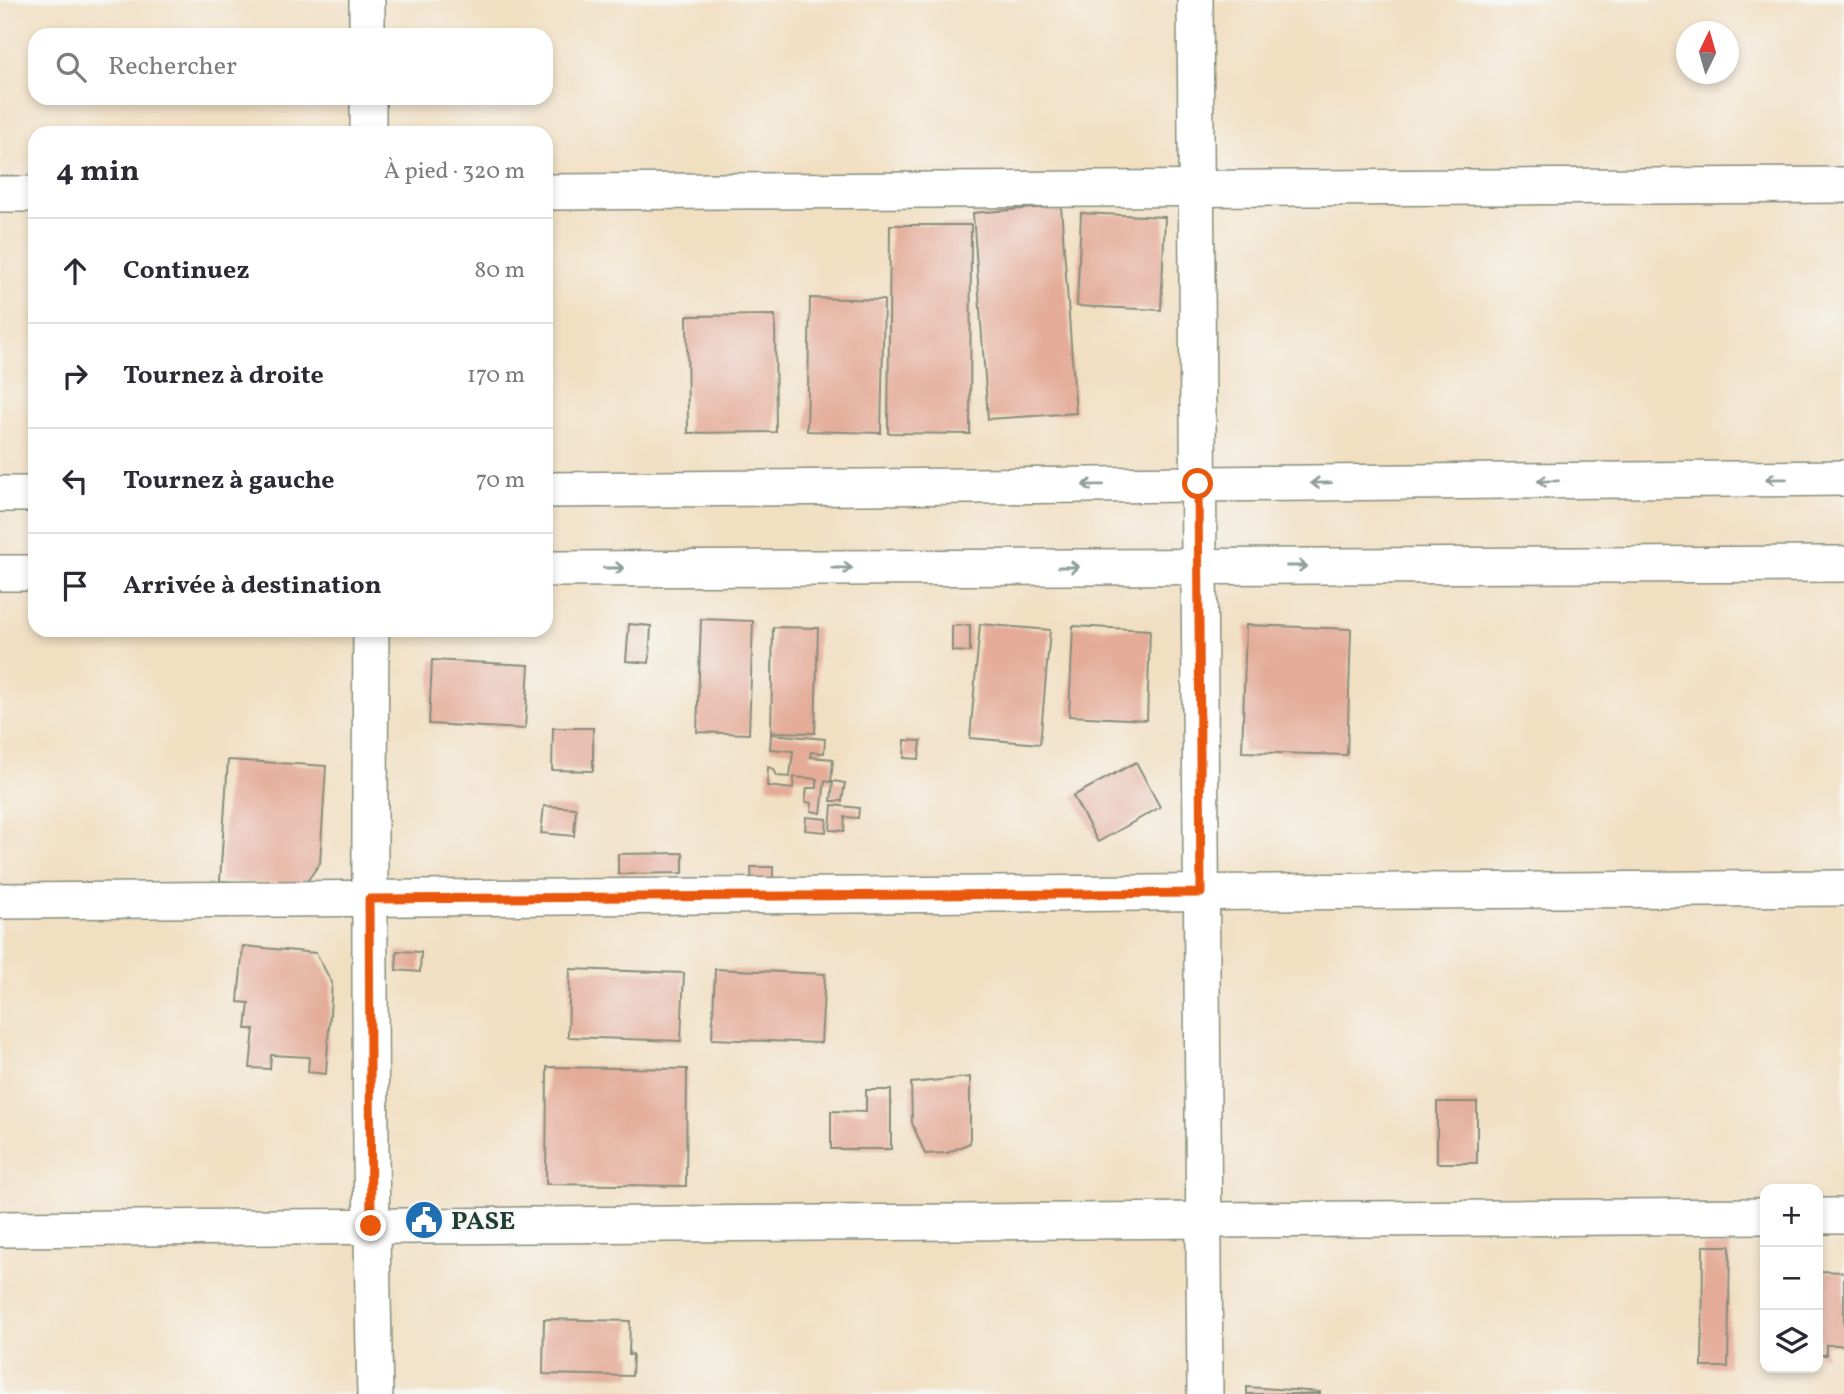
<!DOCTYPE html>
<html lang="fr">
<head>
<meta charset="utf-8">
<style>
	:root { --surface:#fff; --page:#f2f2f3; --text:#2b2b33; --muted:#7c7c81; --line:#e1e1e2 }
	body { margin:0; font-family:Vollkorn,serif; background:var(--page); color:var(--text) }
	.controls { position:absolute; right:21px; bottom:21px; display:grid; overflow:hidden; border-radius:14px; box-shadow:0 4px 10px #0003 }
	.controls button { width:63px; height:63px; display:grid; place-items:center; padding:0; border:0; border-bottom:2px solid var(--line); background:var(--surface); color:var(--text); font:35px sans-serif }
	.compass { position:absolute; left:1676px; top:21px; width:63px; height:63px; border-radius:50%; background:var(--surface); box-shadow:0 4px 10px #0003; rotate:5deg }
	.stop { position:absolute; width:21px; height:21px; margin:-16px; border:5px solid #ea580c; border-radius:50%; background:#fff }
	.stop.end { background:#ea580c; border-color:#fff; box-shadow:0 2px 7px #0008 }
	.list { margin:0; padding:0; list-style:none }
	h2 { display:flex; justify-content:space-between; align-items:center; height:91px; margin:0; padding:0 28px; font-size:30px }
	h2 small { font-size:23px; font-weight:400; color:var(--muted) }
	.list li { display:grid; grid-template-columns:46px 1fr auto; gap:21px; align-items:center; box-sizing:border-box; height:105px; padding:0 28px; border-top:2px solid var(--line) }
	.list b { display:block; font-size:26px; white-space:nowrap }
	.list em { font-size:23px; font-style:normal; color:var(--muted) }
	.icon { flex:none; width:38px; height:38px; fill:none; stroke:currentColor; stroke-width:2; stroke-linecap:round; stroke-linejoin:round }
	.map { position:relative; flex:none; width:1844px; height:1394px; overflow:hidden }
	.search { position:absolute; background:var(--surface); box-shadow:0 4px 10px #0003; left:28px; top:28px; width:525px; height:77px; display:flex; align-items:center; gap:18px; box-sizing:border-box; padding:0 24px; border-radius:21px; color:var(--muted); font-size:26px }
	.panel { position:absolute; background:var(--surface); box-shadow:0 4px 10px #0003; left:28px; top:126px; width:525px; height:511px; border-radius:21px }
	.map>svg:first-child { display:block }
	.building { fill:#e4ab98 }
	.lines { fill:none; stroke-linecap:round; stroke-linejoin:round }
	.minor-casing { stroke:#888e7b; stroke-width:38 }
	.minor { stroke:#fff; stroke-width:35 }
	.oneway { stroke:#8f9e9a }
	.route { stroke:#ea580c; stroke-width:9 }
	.labels { text-anchor:middle; stroke-width:5; stroke-linejoin:round; paint-order:stroke }
	.poi-label { font-size:26px; font-weight:bold; fill:#1f3d34; stroke:#f6f6f2; text-anchor:start }
</style>
</head>
<body>
<div class="map">
<svg width="1844" height="1394" viewBox="0 0 1844 1394">
	<rect width="100%" height="100%" fill="#f6f6f2"/>
	<filter id="ink" filterUnits="userSpaceOnUse"><feTurbulence type="fractalNoise" baseFrequency=".0143" numOctaves="2"/><feDisplacementMap in="SourceGraphic" scale="14" xChannelSelector="R" yChannelSelector="G"/><feConvolveMatrix kernelMatrix="1 2 1 2 8 2 1 2 1" color-interpolation-filters="sRGB"/></filter>
	<filter id="wash" filterUnits="userSpaceOnUse"><feTurbulence type="fractalNoise" baseFrequency=".00686" numOctaves="4" result="noise"/><feDisplacementMap in="SourceGraphic" scale="28" xChannelSelector="R" yChannelSelector="G"/><feGaussianBlur stdDeviation="1.57" result="paint"/><feColorMatrix in="noise" values="0 0 0 0 0 0 0 0 0 0 0 0 0 0 0 0 0 1.4 0 .05"/><feComposite in="paint" operator="in"/></filter>
	<g filter="url(#wash)">
		<rect width="100%" height="100%" fill="#f1dfc2"/>
		<g id="blocks">
			<g class="building">
				<path d="M1061,206L1076,413L988,419L973,213Z"/>
				<path d="M1081,213L1165,217L1161,310L1077,306Z"/>
				<path d="M890,225H971L970,434L888,433Z"/>
				<path d="M810,298L884,300L881,433L807,431Z"/>
				<path d="M775,315L776,432L688,433L687,316Z"/>
				<path d="M701,619L753,621L749,734L697,732Z"/>
				<path d="M629,624L651,626L649,663L626,661Z"/>
				<path d="M980,624L1050,630L1040,744L970,738Z"/>
				<path d="M970,625V652L952,651V626Z"/>
				<path d="M1246,625L1351,629L1347,755L1242,752Z"/>
				<path d="M1073,626L1150,630L1147,720L1069,716Z"/>
				<path d="M773,627L818,628L815,733L771,732Z"/>
				<path d="M432,660L529,665L525,729L429,724Z"/>
				<path d="M553,728H593V771L552,770Z"/>
				<path d="M771,734L825,739L824,753L811,752L810,757L833,759L831,782L825,781L821,813L811,811L812,803L805,802L807,788H817V779L794,777L793,789L767,786L768,767L774,769L777,776L790,777L793,751L770,749Z"/>
				<path d="M905,740L921,741L919,759L904,758Z"/>
				<path d="M228,760L326,766L320,863L303,887L220,881Z"/>
				<path d="M1136,762L1160,807L1098,842L1073,796Z"/>
				<path d="M833,781L845,783L842,801H831Z"/>
				<path d="M832,805L859,808L858,818L845,817L844,831L830,830Z"/>
				<path d="M544,806L576,808L574,836L541,833Z"/>
				<path d="M806,817L827,819L826,832L805,830Z"/>
				<path d="M683,853V873L618,874V854Z"/>
				<path d="M751,867H773V889H752Z"/>
				<path d="M243,946L316,953L332,983L326,1074L308,1072L309,1057L271,1055L270,1069L250,1068L254,1029H246L249,1003L238,1002Z"/>
				<path d="M397,951L421,952L420,972L396,970Z"/>
				<path d="M570,969L684,973L681,1041L568,1037Z"/>
				<path d="M715,969L825,974L821,1043L712,1039Z"/>
				<path d="M547,1067L687,1069L686,1186L546,1184Z"/>
				<path d="M970,1077V1143L947,1153L925,1154L912,1123L911,1083Z"/>
				<path d="M866,1090H891V1149H831V1111L866,1112Z"/>
				<rect x="1437" y="1102" width="40" height="61"/>
				<path d="M1703,1246H1730L1728,1367H1702Z"/>
				<path d="M1818,1271L1844,1272V1345H1826V1355H1818Z"/>
				<path d="M544,1319L630,1321L629,1355L633,1354L632,1376L543,1374Z"/>
				<path d="M1247,1387L1320,1392V1394H1247Z"/>
			</g>
		</g>
	</g>
	<g filter="url(#ink)">
		<use href="#blocks" fill-opacity="0" stroke="#888e7b" stroke-width="2"/>
		<g class="lines">
			<defs>
				<g id="minor">
					<path d="M367,0V35"/>
					<path d="M1195,0L1205,1394"/>
					<path d="M368,98V133"/>
					<path d="M546,192L1844,185"/>
					<path d="M0,194H35"/>
					<path d="M546,490L1844,478"/>
					<path d="M0,494H35"/>
					<path d="M546,569L1844,564"/>
					<path d="M0,573H35"/>
					<path d="M371,630C369,885 369,1139 375,1394"/>
					<path d="M0,901L1844,888"/>
					<path d="M1818,1216H1844"/>
					<path d="M0,1229L1765,1216"/>
				</g>
			</defs>
			<use href="#minor" class="minor-casing"/>
			<use href="#minor" class="minor"/>
		</g>
		<defs><path id="oneway-shaft" d="M-6 0H5M1.5-3L5.5 0L1.5 3" fill="none" stroke-width="1.6" stroke-linecap="round" stroke-linejoin="round" transform="scale(1.75)"/></defs>
		<g class="oneway">
			<use href="#oneway-shaft" transform="translate(1776 479) rotate(179)"/>
			<use href="#oneway-shaft" transform="translate(1548 481) rotate(179)"/>
			<use href="#oneway-shaft" transform="translate(1321 483) rotate(179)"/>
			<use href="#oneway-shaft" transform="translate(1093 485) rotate(179)"/>
			<use href="#oneway-shaft" transform="translate(1297 566)"/>
			<use href="#oneway-shaft" transform="translate(1069 567)"/>
			<use href="#oneway-shaft" transform="translate(614 568)"/>
			<use href="#oneway-shaft" transform="translate(842 568)"/>
		</g>
	</g>
	<g class="lines" filter="url(#ink)">
		<path class="route" d="M371,1226L369,899L1201,893L1198,484"/>
	</g>
	<defs>
		<symbol id="civic-disc" viewBox="-11 -11 22 22"><circle r="9.5" fill="#1f6fb2" stroke="#f6f6f2"/><path d="M-.6-6.5H3V-4.5H.6V-3L4-1V1h2V6H-6V1h2V-1L-.6-3ZM-1.2 2.5V6h2.4V2.5Z" fill="#fff"/></symbol>
	</defs>
	<g fill-rule="evenodd">
		<use href="#civic-disc" x="402" y="1198" width="44" height="44"/>
	</g>
	<g class="labels">
		<g class="poi-label">
			<text x="451" y="1229">PASE</text>
		</g>
	</g>
</svg>
<div class="controls">
<button>+</button>
<button>−</button>
<button><svg class="icon" aria-label="layers" viewBox="0 0 24 24"><path d="M12 4l9 5-9 5-9-5zM3 14l9 5 9-5"/></svg></button>
</div>
<svg class="compass" viewBox="-18 -18 36 36"><path d="M0-13l5 13h-10z" fill="#e53935"/><path d="M0 13l5-13h-10z" fill="#7c7c81"/></svg>
<div class="stop" style="left:1198px;top:484px"></div>
<div class="stop end" style="left:371px;top:1226px"></div>
<div class="search"><svg class="icon" aria-label="search" viewBox="0 0 24 24"><circle cx="10" cy="10" r="6"/><path d="M15 15l6 6"/></svg>Rechercher</div>
<section class="panel">
<h2>4 min<small>À pied · 320 m</small></h2>
<ul class="list">
<li><svg class="icon" aria-label="ahead" viewBox="0 0 24 24"><path d="M12 20V5M6 11l6-6 6 6"/></svg><div><b>Continuez</b></div><em>80 m</em></li>
<li><svg class="icon" aria-label="right" viewBox="0 0 24 24"><path d="M7 20v-9h11M14 6l5 5-5 5"/></svg><div><b>Tournez à droite</b></div><em>170 m</em></li>
<li><svg class="icon" aria-label="left" viewBox="0 0 24 24"><path d="M17 20v-9H6M10 6l-5 5 5 5"/></svg><div><b>Tournez à gauche</b></div><em>70 m</em></li>
<li><svg class="icon" aria-label="arrive" viewBox="0 0 24 24"><path d="M6 21V4h12l-3 4 3 4H6"/></svg><div><b>Arrivée à destination</b></div></li>
</ul>
</section>
</div>
</body>
</html>
